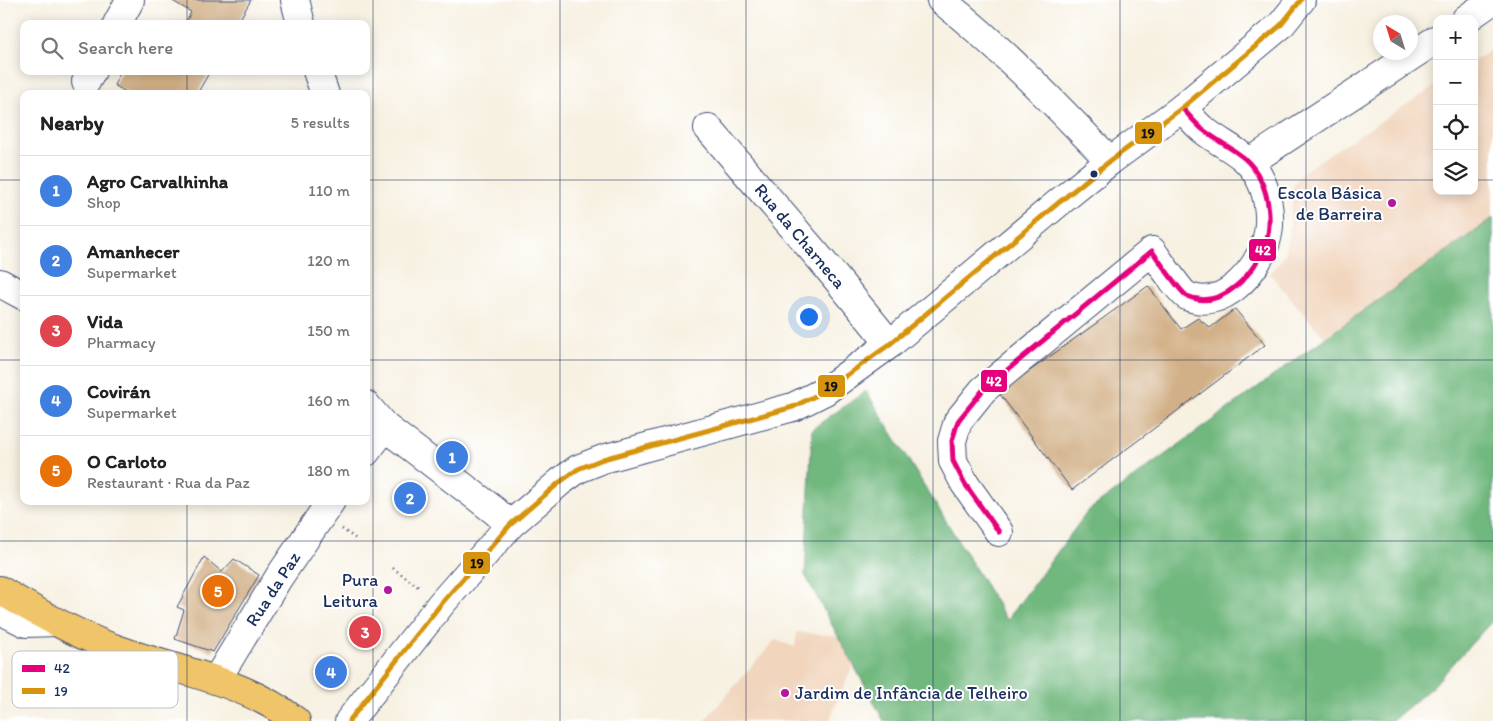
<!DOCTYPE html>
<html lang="en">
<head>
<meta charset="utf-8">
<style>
	:root { --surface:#fff; --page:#f6f6f6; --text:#222; --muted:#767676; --line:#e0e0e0; --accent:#111827 }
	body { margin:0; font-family:Itim,sans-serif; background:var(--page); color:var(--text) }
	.controls { position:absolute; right:15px; top:15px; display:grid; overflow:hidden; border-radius:10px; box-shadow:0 2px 12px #0003 }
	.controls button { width:45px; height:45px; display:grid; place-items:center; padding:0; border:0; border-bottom:1px solid var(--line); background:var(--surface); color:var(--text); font:25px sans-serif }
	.compass { position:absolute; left:1373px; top:15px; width:45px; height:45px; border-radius:50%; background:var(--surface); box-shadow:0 2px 12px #0003; rotate:322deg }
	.you { position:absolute; left:808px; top:316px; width:18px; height:18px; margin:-12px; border:4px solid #fff; border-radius:50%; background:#1a73e8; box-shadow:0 0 0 8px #1a73e833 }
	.badge { display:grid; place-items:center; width:32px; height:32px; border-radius:50%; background:var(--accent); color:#fff; font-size:16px; font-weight:700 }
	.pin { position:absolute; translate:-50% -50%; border:2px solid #fff; box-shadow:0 1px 5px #0006 }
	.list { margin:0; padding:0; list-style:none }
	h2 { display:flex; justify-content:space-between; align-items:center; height:65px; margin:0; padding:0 20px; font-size:21px }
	h2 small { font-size:16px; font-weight:400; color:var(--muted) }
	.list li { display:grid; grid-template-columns:32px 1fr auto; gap:15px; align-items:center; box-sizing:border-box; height:70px; padding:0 20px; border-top:1px solid var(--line) }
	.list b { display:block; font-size:19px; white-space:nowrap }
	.list p { margin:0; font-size:16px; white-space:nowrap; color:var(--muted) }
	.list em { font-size:16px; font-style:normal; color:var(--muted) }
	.icon { flex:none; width:28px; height:28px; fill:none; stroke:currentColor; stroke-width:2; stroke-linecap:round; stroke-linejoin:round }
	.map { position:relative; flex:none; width:1493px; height:721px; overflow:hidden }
	.search { position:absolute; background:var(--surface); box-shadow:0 2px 12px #0003; left:20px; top:20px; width:350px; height:55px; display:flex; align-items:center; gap:12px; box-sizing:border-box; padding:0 18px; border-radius:10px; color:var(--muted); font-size:19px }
	.panel { position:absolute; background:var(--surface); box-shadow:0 2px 12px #0003; left:20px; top:90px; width:350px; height:415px; border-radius:10px }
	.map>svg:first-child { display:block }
	.built { fill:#f1d5bd }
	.forest { fill:#71b87e; stroke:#46746e }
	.building { fill:#d2b087 }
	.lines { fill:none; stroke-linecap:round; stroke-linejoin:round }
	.minor-casing { stroke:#3c4c72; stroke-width:30 }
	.major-casing { stroke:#3c4c72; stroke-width:30 }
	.path { stroke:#3c4c72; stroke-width:3; stroke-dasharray:1 4; stroke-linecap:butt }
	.minor { stroke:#fff; stroke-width:28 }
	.major { stroke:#f0c469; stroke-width:28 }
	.bus-1-casing { stroke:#fff; stroke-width:9 }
	.bus-2-casing { stroke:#fff; stroke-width:9 }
	.bus-1 { stroke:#e5007d; stroke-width:5 }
	.bus-2 { stroke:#d6940e; stroke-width:5 }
	.grid { fill:none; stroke:#1b2f5e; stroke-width:1; stroke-opacity:0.55 }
	.bus-dot { fill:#1b2f5e; stroke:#fff; stroke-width:2 }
	.poi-dot { fill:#b5179e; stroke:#fff; stroke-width:2 }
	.labels { text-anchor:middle; stroke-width:4; stroke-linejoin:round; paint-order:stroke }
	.poi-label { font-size:18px; fill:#1b2f5e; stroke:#fff; text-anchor:end }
	.street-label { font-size:18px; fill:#1b2f5e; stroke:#fff }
	.key { fill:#fff; stroke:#bbc1cf; stroke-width:1 }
	.key-label { font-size:14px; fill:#1b2f5e }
	.line-badge { stroke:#fff; stroke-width:2 }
	.badge-label { font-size:14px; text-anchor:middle; font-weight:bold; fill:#fff }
	.pale-badge-label { font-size:14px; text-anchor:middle; font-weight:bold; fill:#111 }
</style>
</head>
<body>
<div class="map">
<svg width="1493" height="721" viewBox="0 0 1493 721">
	<rect width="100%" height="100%" fill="#fff"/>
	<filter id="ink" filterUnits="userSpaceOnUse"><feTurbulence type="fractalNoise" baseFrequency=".02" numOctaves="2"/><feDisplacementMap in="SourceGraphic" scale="10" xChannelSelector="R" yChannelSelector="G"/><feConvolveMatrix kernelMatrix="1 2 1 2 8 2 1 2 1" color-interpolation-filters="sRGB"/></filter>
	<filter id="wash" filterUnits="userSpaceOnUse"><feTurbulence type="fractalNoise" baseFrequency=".0096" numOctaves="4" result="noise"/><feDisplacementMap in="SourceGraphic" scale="20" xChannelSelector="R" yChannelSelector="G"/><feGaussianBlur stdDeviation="1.12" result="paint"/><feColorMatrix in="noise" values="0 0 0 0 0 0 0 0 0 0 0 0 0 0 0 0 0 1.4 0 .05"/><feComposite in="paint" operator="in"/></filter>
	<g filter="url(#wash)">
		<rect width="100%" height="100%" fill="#f7f1e2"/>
		<g class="built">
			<path d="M1493,48V218L1325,338L1270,274L1285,255L1289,236L1293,187L1302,172L1437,85V191H1474V61Z"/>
			<path d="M797,632L838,636L853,665L829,721H704L775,640L795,647Z"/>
		</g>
		<path class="forest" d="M1493,218V620L1432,687L1392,721H884L805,575L812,429L866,391L1007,620L1088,511L1325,338Z"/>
		<g id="blocks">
			<g class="building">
				<path d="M171,0H251L237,24H185L191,12Z"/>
				<path d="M121,71H210L197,94H192L186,90L184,94H129L114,85Z"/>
				<path d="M1148,286L1181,329L1198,318L1210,328L1235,309L1265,345L1072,490L999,393Z"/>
				<path d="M204,557L222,572L234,559L259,575L213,652L175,639L184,610L177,607Z"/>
			</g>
		</g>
	</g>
	<g filter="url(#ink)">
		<use href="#blocks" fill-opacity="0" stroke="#3c4c72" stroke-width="1"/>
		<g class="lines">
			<defs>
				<g id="minor">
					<path d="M295,0L301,24"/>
					<path d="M941,0C1002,48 1056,105 1110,161"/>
					<path d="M1466,19L1493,0"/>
					<path d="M117,24L130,0"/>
					<path d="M317,71L325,94"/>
					<path d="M86,82L92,71"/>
					<path d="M708,128L822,261L890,344"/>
					<path d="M1250,162L1437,39"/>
					<path d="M0,283L24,296"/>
					<path d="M366,405L385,427L495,511L510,525"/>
					<path d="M366,452L385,427"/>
					<path d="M999,532L965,484L953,461L952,441L958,421L983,390L1152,251C1158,259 1180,292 1187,296C1222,312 1256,272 1266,242C1272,223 1269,196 1260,179C1248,154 1227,148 1206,132C1197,126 1190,116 1182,108"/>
					<path d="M0,610L26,623L55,622"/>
					<path d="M217,679L279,577L331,501"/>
					<path d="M349,721L441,604L510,525L560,482L578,469L603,459L793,407L825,391L890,344L1057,204L1110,161L1182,108L1281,25L1301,0"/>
				</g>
				<path id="major" d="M0,590C38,613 77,635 119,650C180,672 243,680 296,721"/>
			</defs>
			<use href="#minor" class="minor-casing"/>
			<use href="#major" class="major-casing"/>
			<g class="path">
				<path d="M342,529L356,539"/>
				<path d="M393,568L421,589"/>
			</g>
			<use href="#minor" class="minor"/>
			<use href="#major" class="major"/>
			<defs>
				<path id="bus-1" d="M999,532L965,484L953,461L952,441L958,421L983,390L1152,251C1158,259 1180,292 1187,296C1222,312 1256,272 1266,242C1272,223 1269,196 1260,179C1248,154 1227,148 1206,132C1197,126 1190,116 1182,108"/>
				<path id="bus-2" d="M349,721L441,604L510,525L560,482L578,469L603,459L793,407L825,391L890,344L1057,204L1110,161L1182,108L1281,25L1301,0"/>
			</defs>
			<use href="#bus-1" class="bus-1-casing"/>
			<use href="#bus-2" class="bus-2-casing"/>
			<use href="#bus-1" class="bus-1"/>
			<use href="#bus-2" class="bus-2"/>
		</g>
	</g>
	<path class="grid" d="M187,0V24M373,0V721M560,0V721M746,0V721M933,0V721M1120,0V721M1306,0V721M187,71V94M0,180H24M366,180H1437M1474,180H1493M0,360H24M366,360H1493M187,501V721M0,541H1493"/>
	<circle class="bus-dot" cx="1094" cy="174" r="4.5"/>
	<g class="poi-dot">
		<circle cx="1392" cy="203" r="5"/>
		<circle cx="388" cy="590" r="5"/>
		<circle cx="785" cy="693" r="5"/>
	</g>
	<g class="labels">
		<g class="poi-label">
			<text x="1382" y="199">Escola Básica<tspan x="1382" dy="21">de Barreira</tspan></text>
			<text x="378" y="586">Pura<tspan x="378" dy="21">Leitura</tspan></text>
			<text x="795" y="699" text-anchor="start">Jardim de Infância de Telheiro</text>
		</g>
		<g class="street-label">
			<text transform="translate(800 236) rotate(50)" y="6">Rua da Charneca</text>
			<text transform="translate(273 589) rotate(-57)" y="6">Rua da Paz</text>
		</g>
	</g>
	<rect x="12" y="651" width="166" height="57" rx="8" class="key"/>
	<rect x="22" y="665" width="23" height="7" fill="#e5007d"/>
	<rect x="22" y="688" width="23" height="6" fill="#d6940e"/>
	<g class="key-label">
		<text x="54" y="673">42</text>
		<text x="54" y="696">19</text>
	</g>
	<g class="line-badge">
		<rect x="1134" y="121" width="29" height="24" rx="5" fill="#d6940e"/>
		<rect x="1248" y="238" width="29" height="24" rx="5" fill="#e5007d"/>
		<rect x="980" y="369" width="28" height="24" rx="5" fill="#e5007d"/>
		<rect x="817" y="374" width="29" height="24" rx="5" fill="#d6940e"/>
		<rect x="462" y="551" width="29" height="24" rx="5" fill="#d6940e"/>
	</g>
	<g class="badge-label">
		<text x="1263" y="255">42</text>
		<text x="994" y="386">42</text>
	</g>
	<g class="pale-badge-label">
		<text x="1148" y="138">19</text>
		<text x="831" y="391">19</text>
		<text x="477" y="568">19</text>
	</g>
</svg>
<div class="controls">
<button>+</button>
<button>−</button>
<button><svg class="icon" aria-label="locate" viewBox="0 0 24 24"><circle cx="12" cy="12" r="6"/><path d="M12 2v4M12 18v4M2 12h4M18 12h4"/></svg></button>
<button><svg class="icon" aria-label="layers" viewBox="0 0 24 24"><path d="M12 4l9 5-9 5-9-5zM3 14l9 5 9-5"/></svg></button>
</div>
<svg class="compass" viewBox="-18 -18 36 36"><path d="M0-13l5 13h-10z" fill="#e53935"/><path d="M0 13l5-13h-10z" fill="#767676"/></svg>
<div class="you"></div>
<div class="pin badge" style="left:452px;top:457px;background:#3f7fe0">1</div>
<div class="pin badge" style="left:410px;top:498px;background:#3f7fe0">2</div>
<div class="pin badge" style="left:365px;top:632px;background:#e0444e">3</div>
<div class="pin badge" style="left:331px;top:672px;background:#3f7fe0">4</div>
<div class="pin badge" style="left:218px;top:591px;background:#e8710a">5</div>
<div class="search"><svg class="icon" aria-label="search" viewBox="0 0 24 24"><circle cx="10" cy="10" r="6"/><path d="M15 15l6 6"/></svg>Search here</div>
<section class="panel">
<h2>Nearby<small>5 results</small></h2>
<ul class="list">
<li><span class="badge" style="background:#3f7fe0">1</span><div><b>Agro Carvalhinha</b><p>Shop</p></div><em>110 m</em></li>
<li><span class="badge" style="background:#3f7fe0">2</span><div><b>Amanhecer</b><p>Supermarket</p></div><em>120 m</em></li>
<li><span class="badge" style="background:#e0444e">3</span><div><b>Vida</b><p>Pharmacy</p></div><em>150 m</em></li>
<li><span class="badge" style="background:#3f7fe0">4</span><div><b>Covirán</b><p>Supermarket</p></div><em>160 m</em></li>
<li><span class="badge" style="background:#e8710a">5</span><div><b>O Carloto</b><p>Restaurant · Rua da Paz</p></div><em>180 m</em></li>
</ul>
</section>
</div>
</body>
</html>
